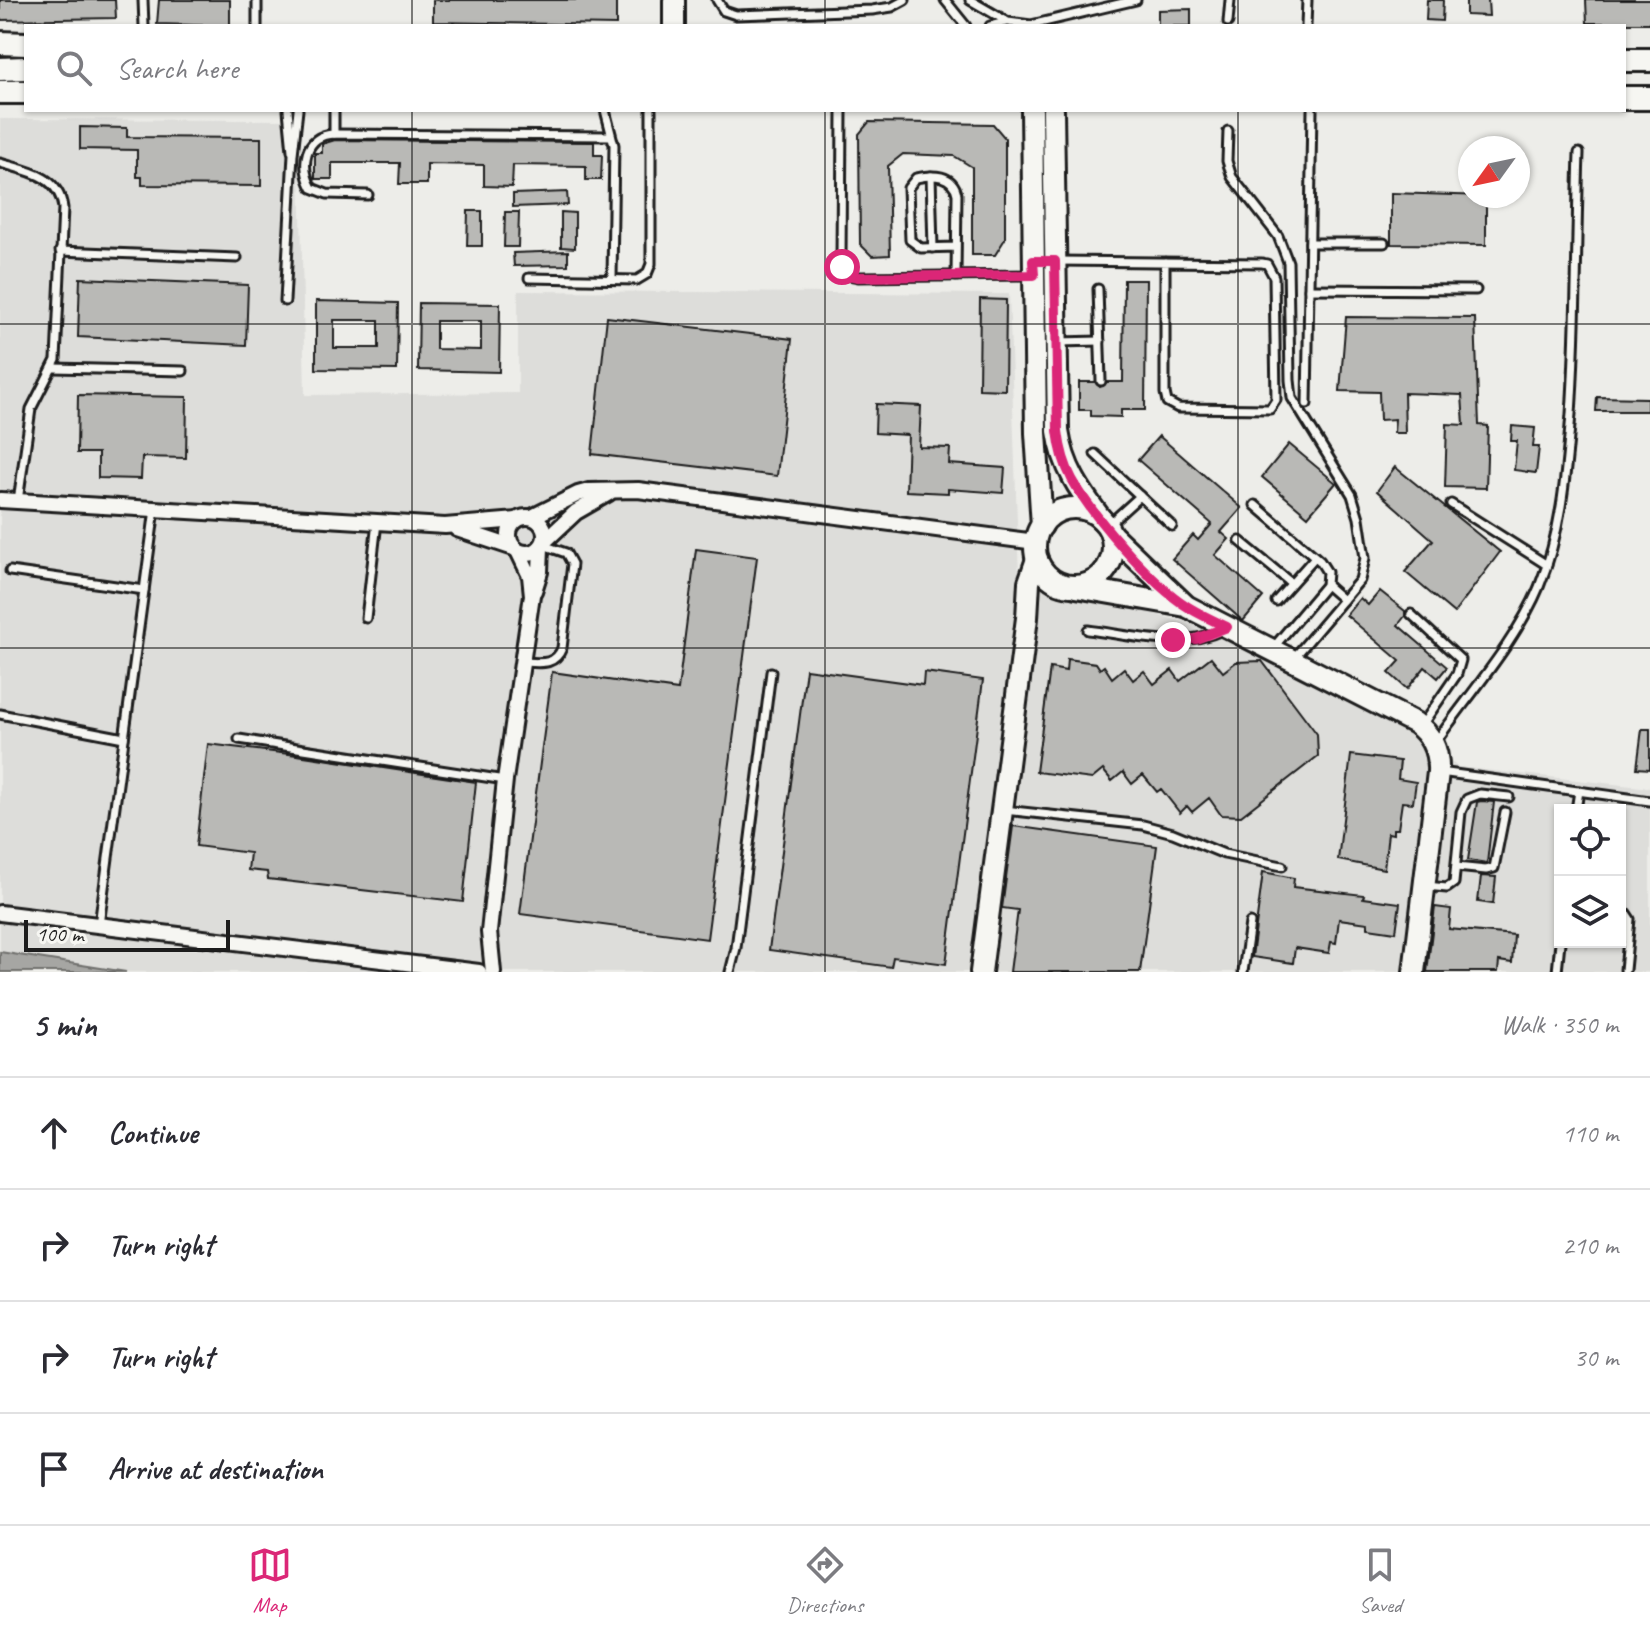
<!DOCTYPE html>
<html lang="en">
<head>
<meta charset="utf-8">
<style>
	:root { --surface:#fff; --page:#f2f2f3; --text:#2b2b33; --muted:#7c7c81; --line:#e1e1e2; --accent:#db2777 }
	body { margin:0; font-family:Caveat,sans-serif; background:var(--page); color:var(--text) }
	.controls { position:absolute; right:24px; bottom:24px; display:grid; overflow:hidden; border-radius:0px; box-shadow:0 2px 6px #0004 }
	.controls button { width:72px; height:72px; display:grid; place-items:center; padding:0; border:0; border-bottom:2px solid var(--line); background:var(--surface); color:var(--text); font:40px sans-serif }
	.compass { position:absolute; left:1458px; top:136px; width:72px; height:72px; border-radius:50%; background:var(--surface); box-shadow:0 2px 6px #0004; rotate:237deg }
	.scale { position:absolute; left:24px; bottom:20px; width:206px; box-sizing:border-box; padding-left:8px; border:4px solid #1c1c1c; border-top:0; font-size:22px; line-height:28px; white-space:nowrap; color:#1c1c1c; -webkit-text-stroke:6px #f6f6f2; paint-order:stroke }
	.stop { position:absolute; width:24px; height:24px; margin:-18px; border:6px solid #db2777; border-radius:50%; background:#fff }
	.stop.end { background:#db2777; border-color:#fff; box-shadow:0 2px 8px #0008 }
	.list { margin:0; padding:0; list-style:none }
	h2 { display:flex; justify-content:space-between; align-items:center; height:104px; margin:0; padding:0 32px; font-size:34px }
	h2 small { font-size:26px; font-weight:400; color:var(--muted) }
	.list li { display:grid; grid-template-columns:52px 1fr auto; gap:24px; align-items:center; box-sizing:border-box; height:112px; padding:0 32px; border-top:2px solid var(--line) }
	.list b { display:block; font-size:30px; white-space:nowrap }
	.list em { font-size:26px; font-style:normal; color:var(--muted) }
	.icon { flex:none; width:44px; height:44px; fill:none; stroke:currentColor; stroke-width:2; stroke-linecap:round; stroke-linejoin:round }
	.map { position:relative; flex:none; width:1650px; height:972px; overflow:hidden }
	.search { position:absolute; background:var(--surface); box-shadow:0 2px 6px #0004; left:24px; right:24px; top:24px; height:88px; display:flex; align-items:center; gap:20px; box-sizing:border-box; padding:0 28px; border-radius:0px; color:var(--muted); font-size:30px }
	.sheet { height:552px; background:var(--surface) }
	nav { display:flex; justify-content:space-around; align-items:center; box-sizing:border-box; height:112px; border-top:2px solid var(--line); background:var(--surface); font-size:22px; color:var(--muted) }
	nav a { display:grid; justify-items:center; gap:4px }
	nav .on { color:var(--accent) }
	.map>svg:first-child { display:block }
	.built { fill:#ddddda; fill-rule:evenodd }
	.water { fill:#a6a6a3; stroke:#6f6f6d; stroke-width:2 }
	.building { fill:#b9b9b6; stroke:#1c1c1c; stroke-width:2; fill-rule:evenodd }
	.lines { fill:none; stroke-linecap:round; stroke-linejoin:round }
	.lane-casing { stroke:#1c1c1c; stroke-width:13 }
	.street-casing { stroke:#1c1c1c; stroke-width:20 }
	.secondary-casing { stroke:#1c1c1c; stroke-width:26 }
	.primary-casing { stroke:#1c1c1c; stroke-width:28 }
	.lane { stroke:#f6f6f2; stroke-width:7 }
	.street { stroke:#f6f6f2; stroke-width:14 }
	.secondary { stroke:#f6f6f2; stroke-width:20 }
	.primary { stroke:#f6f6f2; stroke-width:22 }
	.route { stroke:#db2777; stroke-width:10 }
	.grid { fill:none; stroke:#1c1c1c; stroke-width:2; stroke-opacity:0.55 }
</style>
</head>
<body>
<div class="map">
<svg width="1650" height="972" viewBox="0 0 1650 972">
	<rect width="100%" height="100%" fill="#edede9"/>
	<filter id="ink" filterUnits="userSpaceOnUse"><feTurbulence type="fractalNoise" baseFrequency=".0125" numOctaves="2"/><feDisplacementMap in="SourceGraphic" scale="16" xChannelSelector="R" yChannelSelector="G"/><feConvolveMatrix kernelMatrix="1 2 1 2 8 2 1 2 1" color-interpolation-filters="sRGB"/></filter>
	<g filter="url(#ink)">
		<path class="built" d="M0,119L299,120L305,395L518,393V291L1009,294L1019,578L1218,631L1423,742L1458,767L1650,788V972H126L0,952ZM1560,810H1620V942H1560Z"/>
		<path class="water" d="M0,952L126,972H0Z"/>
		<g class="building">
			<path d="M0,0H115L116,18L0,20Z"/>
			<path d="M159,0H230V26L157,24Z"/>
			<path d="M433,0H616V25L433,22Z"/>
			<path d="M1427,0H1443L1442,21L1426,20Z"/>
			<path d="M1466,0H1488L1489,16L1466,15Z"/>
			<path d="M1586,0H1650V23H1587Z"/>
			<path d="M1191,9V26H1158V10Z"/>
			<path d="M869,122L993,124L1005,138V239L995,255H972V167L954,156L903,154L888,166L890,255L872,256L860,244L859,134Z"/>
			<path d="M80,127L127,128V137L261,138V186L142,185V177H137V150L80,149Z"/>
			<path d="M335,140L594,142V155H602L601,180H586V166L513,165L512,187L484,186V165L427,164V184H399L400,163H332V179H315V153H322V144Z"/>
			<path d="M567,192L568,205L513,207V194Z"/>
			<path d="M1391,193L1486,196V245L1391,244Z"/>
			<path d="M468,211H482V246H467Z"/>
			<path d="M505,212H519L518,247H504Z"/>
			<path d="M561,212L575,213V248L561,247Z"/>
			<path d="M568,251V265L514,266L513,253Z"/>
			<path d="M80,278L248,285L246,345L78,337Z"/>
			<path d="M1124,280H1146L1145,410H1121V417L1091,416V410H1079V382H1095L1100,387L1107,382H1123Z"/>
			<path d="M980,299L1006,300L1005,390L979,389Z"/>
			<path d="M316,301L398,303L397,370L316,369ZM334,320H379V348H334Z"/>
			<path d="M419,303L500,304L499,372L418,370ZM436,321H481V350L436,349Z"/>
			<path d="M607,317L792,339L777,476L592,454Z"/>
			<path d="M1346,317L1475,318L1479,425L1488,426L1486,488L1445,487L1447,424L1464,425L1462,395L1404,393L1405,433H1394L1395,419L1380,420L1379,392L1340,391Z"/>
			<path d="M78,395L187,397L186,458L142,457L141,479L98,478V453H77Z"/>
			<path d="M1597,397L1647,398V411H1596Z"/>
			<path d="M876,404L921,406L919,447L950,448L949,464L1005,468L1003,493L948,489V493L906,491L908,435L875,433Z"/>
			<path d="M1512,426L1535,428L1533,447H1539L1536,473L1514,470L1517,441H1511Z"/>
			<path d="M1159,436L1242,508L1221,532L1229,539L1215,555L1263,597L1243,621L1172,559L1193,535L1198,540L1212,524L1138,460Z"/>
			<path d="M1289,444L1336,483L1308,516L1262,477Z"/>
			<path d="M1395,467L1500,552L1454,613L1405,572L1433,540L1377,491Z"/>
			<path d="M696,549L757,557L707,939L520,914L552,672L678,690Z"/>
			<path d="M1380,591L1405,611V616L1398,625L1447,667L1438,678L1425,667L1407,689L1389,673L1400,661L1346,615L1360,598L1368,605Z"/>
			<path d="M1211,657L1223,672L1236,662L1262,661L1317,734L1318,756L1241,816L1221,815L1209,798L1192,812L1187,806L1180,813L1161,789L1157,792L1143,775L1132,784L1123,772L1112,781L1103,770L1092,779L1036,772L1050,668L1066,671L1067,659L1096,663L1100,669L1104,666L1112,678L1124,668L1133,680L1144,671L1154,684L1172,670L1180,681Z"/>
			<path d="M806,669L923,685L924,672L983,680L946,964L893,957L891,967L769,950Z"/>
			<path d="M1642,729H1650V769L1637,768Z"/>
			<path d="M208,744L297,755L476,782L463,902L268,879L267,872L248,870L250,853L196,846Z"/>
			<path d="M1351,755L1400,761L1398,779L1416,782L1413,803L1402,802L1398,829H1393V834L1388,833L1384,869L1338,860Z"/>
			<path d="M1481,801L1494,802L1487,863L1468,860L1477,802Z"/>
			<path d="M1013,826L1157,846L1140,972H1010L1018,910L1002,908Z"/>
			<path d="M1263,872L1294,878L1293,887L1364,895L1363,898L1400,903L1396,932L1368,928V923L1339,919L1336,943L1331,942L1329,953L1295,948L1293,963L1252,957Z"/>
			<path d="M1481,876L1496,877L1493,904L1478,902Z"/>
			<path d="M1435,907L1451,909L1449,929L1514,935L1512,963L1499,961L1498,972H1427Z"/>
		</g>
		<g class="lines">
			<defs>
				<g id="lane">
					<path d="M143,0L144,26"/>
					<path d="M257,0V26"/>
					<path d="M717,0L724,11L736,15L872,10L892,7L905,0"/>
					<path d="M945,0L966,26"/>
					<path d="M970,0L1008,22L1031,25L1136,0"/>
					<path d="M1228,22L1230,0"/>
					<path d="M990,26L1006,22"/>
					<path d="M1306,26L1307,0"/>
					<path d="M288,110L292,151"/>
					<path d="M334,110V134"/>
					<path d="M605,110L614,145L612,279"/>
					<path d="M842,110L841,261L848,275L858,277L1031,275"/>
					<path d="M1228,131L1227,161L1232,177L1278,236L1288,262L1290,380L1292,398L1352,495L1359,518L1365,558L1360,580L1293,659"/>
					<path d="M0,163C27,171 59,175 63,208L56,360L31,409L18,501"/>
					<path d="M931,176L933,248"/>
					<path d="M368,195L327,194L312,188C300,166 304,135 334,134L611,136"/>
					<path d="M1310,243H1384"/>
					<path d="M60,251L237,258"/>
					<path d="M1056,261L1262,263L1267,264L1274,277L1276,400L1270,409L1178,408L1167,402L1165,393V262"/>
					<path d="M956,276L957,194C953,174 933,174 916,178L908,188L910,240L921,248L956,247"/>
					<path d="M529,278L637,280L647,274L651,264V110"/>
					<path d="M1098,289L1101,381"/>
					<path d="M1309,289L1476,290"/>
					<path d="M285,301L293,154L298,110"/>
					<path d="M1058,342L1100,341"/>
					<path d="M54,368L183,371"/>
					<path d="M1307,404L1312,110"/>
					<path d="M1095,454L1172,526"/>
					<path d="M1451,504L1547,565"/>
					<path d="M1255,505L1320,561L1327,572L1326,585L1273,648"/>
					<path d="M1107,526L1140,496"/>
					<path d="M1240,541L1291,583"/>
					<path d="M10,571L144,590"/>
					<path d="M1326,585L1343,600"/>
					<path d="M1276,601L1315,557"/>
					<path d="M1411,614L1461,660L1457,674L1422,725"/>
					<path d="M366,618L377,522"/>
					<path d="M1088,630C1130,635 1182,650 1222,630"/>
					<path d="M524,662C540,663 555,666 562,648L572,564L566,553L543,545"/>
					<path d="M0,714L124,738"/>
					<path d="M239,739L505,780"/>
					<path d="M1435,743C1469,695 1517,640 1539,587C1562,531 1566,473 1571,414C1577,327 1576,240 1579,153"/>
					<path d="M1440,772L1650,801"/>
					<path d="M1004,810L1143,825L1173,833L1224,854L1282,866"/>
					<path d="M1576,810L1579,791"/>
					<path d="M1456,867L1486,870L1494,868L1505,812"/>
					<path d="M1426,886L1447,888L1454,883L1461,812L1467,799L1480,794L1509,797"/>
					<path d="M1620,911L1626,913L1630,919L1625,970"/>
					<path d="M99,925L155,509"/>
					<path d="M730,972L736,948L771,672"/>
					<path d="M1243,972L1250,923"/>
					<path d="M1557,972L1560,942"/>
				</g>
				<g id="street">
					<path d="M0,500L445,526L517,520"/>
					<circle cx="527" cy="535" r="18"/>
					<path d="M532,517L578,494L589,491L638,490L1036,542"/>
					<path d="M457,529L514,548"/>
					<path d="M544,542L576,512L609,493"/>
					<path d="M534,591L540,572L541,547"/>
					<path d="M0,913L479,972"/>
					<path d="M493,972L489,932L505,780L532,595L530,576L518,551"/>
				</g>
				<g id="secondary">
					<path d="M674,26V0"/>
					<path d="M1032,110L1036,433L1042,526"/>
					<path d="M1053,110L1058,431C1063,467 1080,491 1101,519"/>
					<circle cx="1074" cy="547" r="39"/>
					<path d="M1111,534L1186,606L1415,723C1432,735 1439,751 1438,772L1414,972"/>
					<path d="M1076,587L1186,606"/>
					<path d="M981,972L1027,618L1029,582L1037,559"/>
				</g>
				<g id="primary">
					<path d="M0,43L26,44"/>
					<path d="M1624,60H1650"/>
					<path d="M0,69L26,68"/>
					<path d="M0,92H26"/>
					<path d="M1624,98H1650"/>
				</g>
			</defs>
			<use href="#lane" class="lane-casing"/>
			<use href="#street" class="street-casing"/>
			<use href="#secondary" class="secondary-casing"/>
			<use href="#primary" class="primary-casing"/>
			<use href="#lane" class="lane"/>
			<use href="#street" class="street"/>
			<use href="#secondary" class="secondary"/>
			<use href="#primary" class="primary"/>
		</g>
	</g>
	<g class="lines" filter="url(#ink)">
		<path class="route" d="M842,267L848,275L858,277L1034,275L1033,261H1055L1058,431C1060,448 1064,464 1072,479C1093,517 1151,584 1188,607C1201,615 1214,621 1227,627L1196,639L1173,640"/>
	</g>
	<path class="grid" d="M412,0V26M825,0V26M1238,0V26M412,110V972M825,110V972M1238,110V972M0,324H1650M0,648H1650"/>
</svg>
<div class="controls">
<button><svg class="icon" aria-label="locate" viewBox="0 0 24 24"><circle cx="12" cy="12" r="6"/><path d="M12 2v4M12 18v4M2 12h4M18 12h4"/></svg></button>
<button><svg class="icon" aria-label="layers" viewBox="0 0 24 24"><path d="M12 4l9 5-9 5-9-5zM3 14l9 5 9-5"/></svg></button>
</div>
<svg class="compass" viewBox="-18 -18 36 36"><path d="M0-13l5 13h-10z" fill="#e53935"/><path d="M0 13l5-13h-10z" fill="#7c7c81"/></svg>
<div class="scale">100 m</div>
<div class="stop" style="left:842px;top:267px"></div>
<div class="stop end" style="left:1173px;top:640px"></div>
<div class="search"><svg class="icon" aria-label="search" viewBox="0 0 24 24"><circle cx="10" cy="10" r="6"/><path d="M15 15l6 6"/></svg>Search here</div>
</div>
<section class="sheet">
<h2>5 min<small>Walk · 350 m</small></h2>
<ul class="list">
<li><svg class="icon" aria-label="ahead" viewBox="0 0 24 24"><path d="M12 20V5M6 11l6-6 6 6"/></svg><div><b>Continue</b></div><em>110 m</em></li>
<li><svg class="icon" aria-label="right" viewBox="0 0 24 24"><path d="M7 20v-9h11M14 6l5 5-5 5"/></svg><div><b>Turn right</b></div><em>210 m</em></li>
<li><svg class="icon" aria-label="right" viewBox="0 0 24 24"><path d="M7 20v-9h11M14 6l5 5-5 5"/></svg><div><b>Turn right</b></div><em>30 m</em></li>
<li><svg class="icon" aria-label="arrive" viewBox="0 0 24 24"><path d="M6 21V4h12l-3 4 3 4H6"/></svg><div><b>Arrive at destination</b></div></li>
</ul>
</section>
<nav>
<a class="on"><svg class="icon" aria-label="map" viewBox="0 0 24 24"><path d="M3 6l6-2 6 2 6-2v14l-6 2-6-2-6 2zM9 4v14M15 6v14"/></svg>Map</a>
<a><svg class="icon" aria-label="directions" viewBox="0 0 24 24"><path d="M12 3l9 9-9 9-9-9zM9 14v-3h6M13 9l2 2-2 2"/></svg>Directions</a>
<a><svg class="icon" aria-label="saved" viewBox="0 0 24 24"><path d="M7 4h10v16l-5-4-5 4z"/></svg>Saved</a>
</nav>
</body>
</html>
